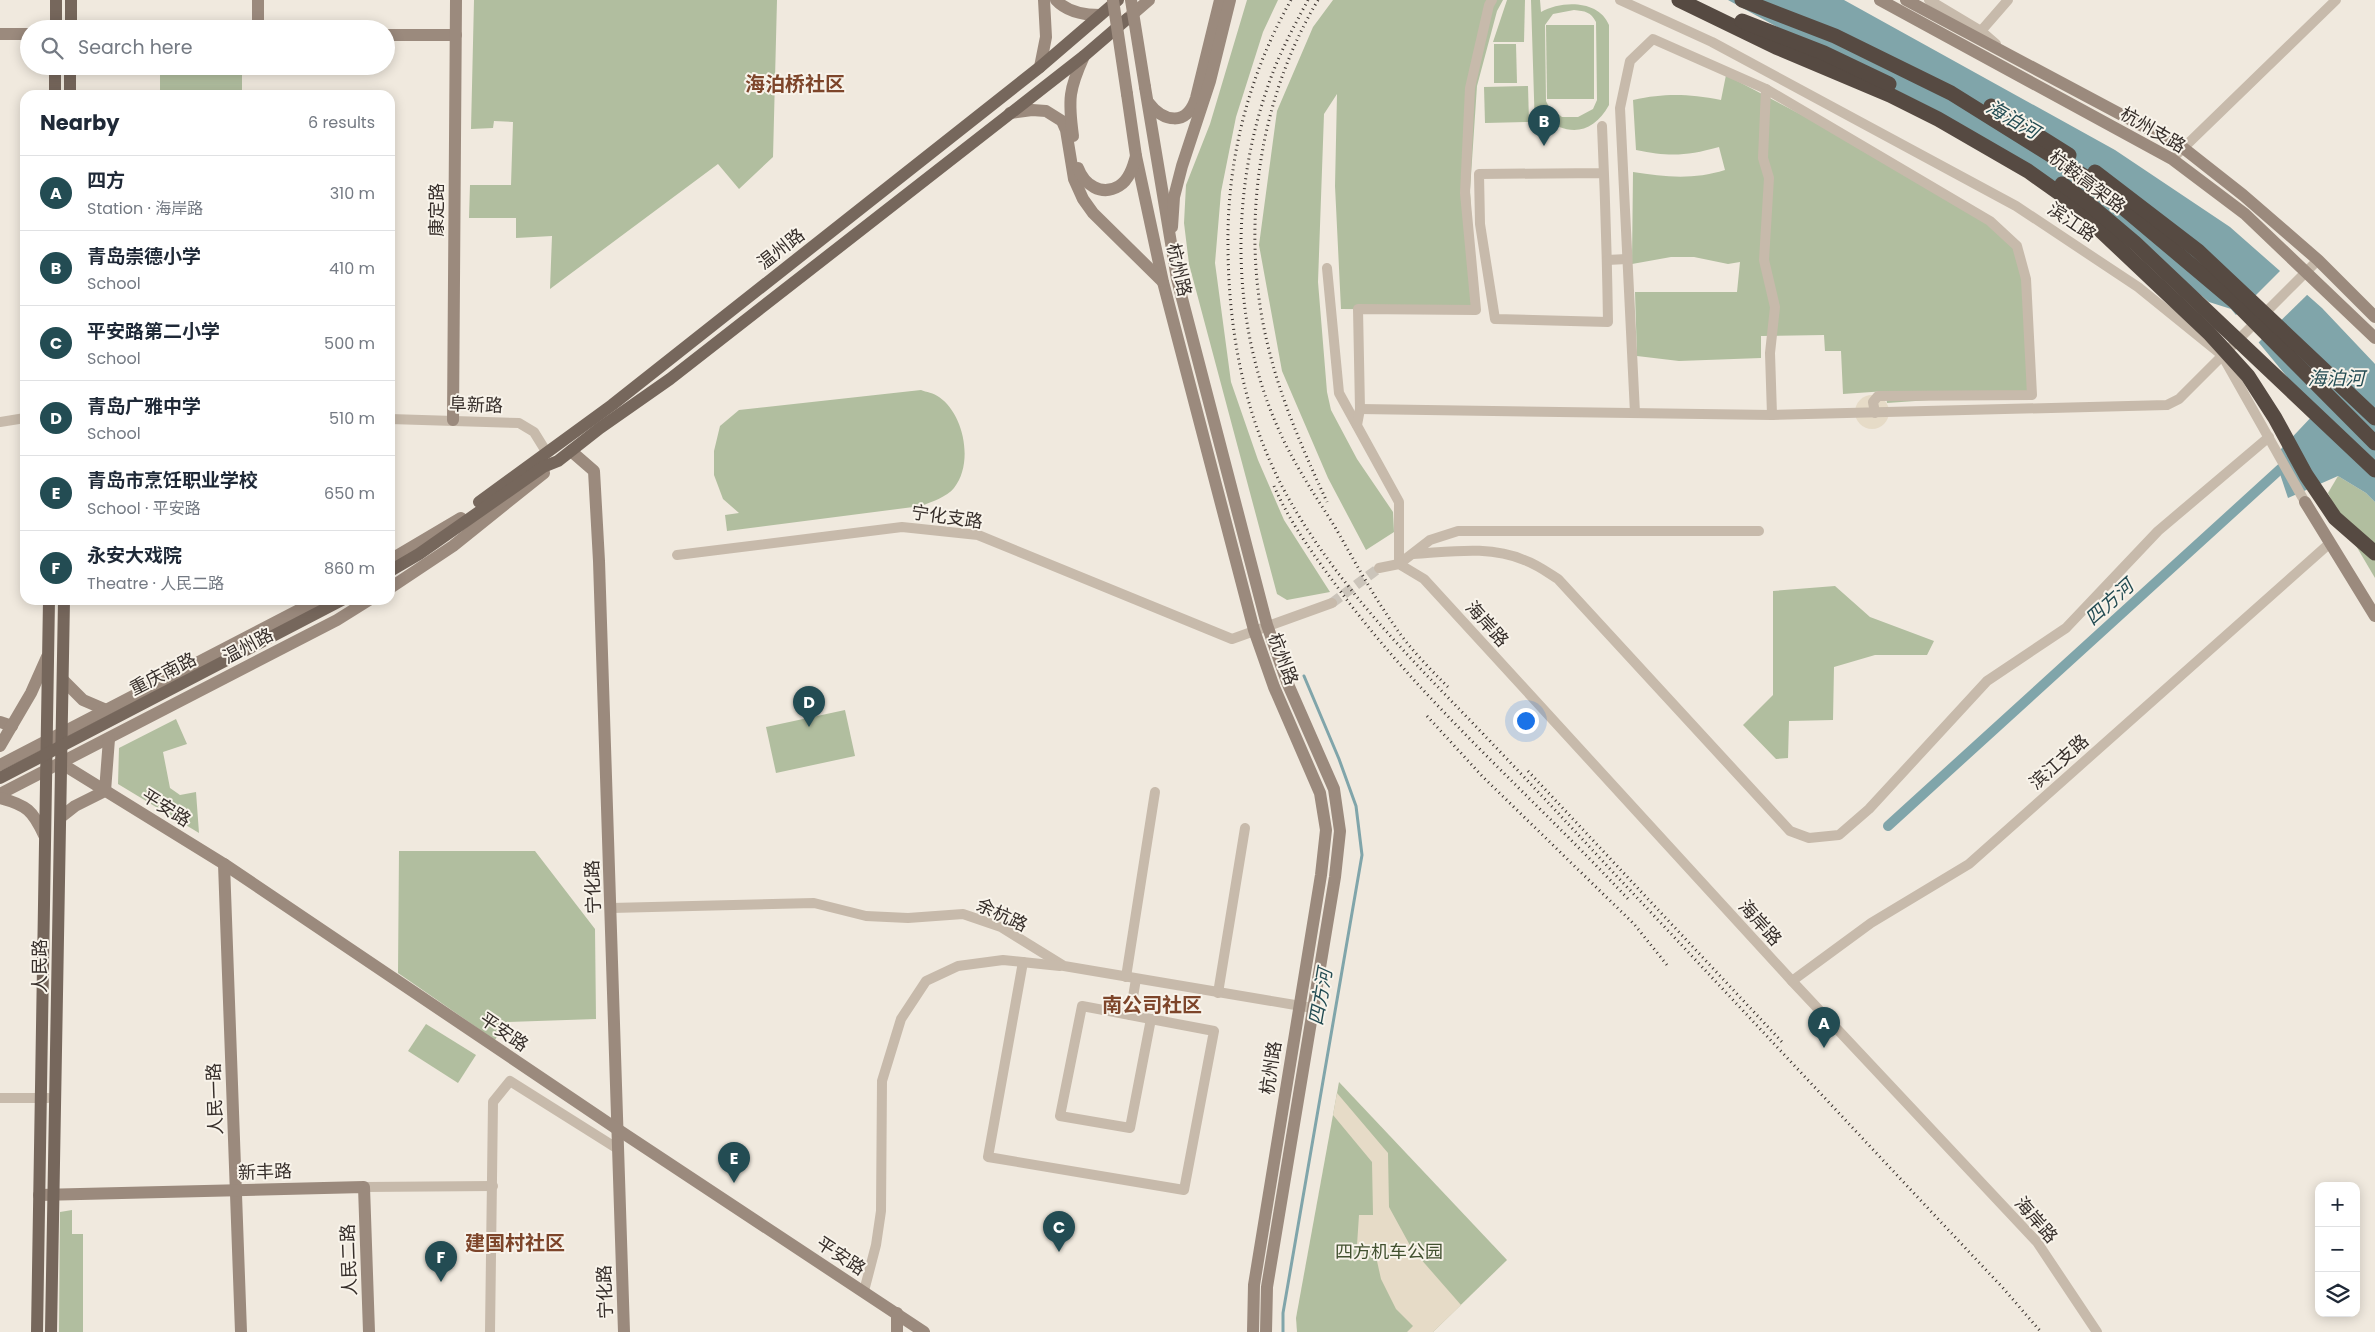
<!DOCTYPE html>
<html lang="en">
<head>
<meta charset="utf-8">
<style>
	:root { --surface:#fff; --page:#f6f6f7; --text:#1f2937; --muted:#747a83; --line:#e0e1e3; --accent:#234c53 }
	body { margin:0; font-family:Poppins,"Noto Sans SC",sans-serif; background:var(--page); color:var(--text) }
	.controls { position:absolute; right:15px; bottom:15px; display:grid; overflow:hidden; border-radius:10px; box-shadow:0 2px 12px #0003 }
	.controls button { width:45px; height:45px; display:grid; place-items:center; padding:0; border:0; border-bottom:1px solid var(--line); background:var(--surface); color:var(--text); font:25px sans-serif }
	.you { position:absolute; left:1525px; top:720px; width:18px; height:18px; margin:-12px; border:4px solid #fff; border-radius:50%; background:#1a73e8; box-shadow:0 0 0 8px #1a73e833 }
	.badge { display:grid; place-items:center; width:32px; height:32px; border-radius:50%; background:var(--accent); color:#fff; font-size:16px; font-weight:700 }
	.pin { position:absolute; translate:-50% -41px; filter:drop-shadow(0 1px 2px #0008) }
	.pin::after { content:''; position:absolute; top:26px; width:18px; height:15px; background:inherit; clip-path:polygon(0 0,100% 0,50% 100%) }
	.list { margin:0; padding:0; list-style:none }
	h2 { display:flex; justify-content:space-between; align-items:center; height:65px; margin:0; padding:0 20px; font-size:21px }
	h2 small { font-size:16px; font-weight:400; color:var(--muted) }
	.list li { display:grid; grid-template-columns:32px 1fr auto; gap:15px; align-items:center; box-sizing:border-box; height:75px; padding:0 20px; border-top:1px solid var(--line) }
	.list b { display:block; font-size:19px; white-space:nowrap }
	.list p { margin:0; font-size:16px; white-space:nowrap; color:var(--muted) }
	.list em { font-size:16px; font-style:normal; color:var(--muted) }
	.icon { flex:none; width:28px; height:28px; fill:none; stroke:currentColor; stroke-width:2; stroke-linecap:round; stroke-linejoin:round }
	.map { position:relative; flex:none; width:2375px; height:1332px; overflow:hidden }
	.search { position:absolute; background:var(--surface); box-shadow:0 2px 12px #0003; left:20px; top:20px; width:375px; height:55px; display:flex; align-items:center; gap:12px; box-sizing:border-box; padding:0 18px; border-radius:28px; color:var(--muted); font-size:19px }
	.panel { position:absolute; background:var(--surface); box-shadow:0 2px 12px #0003; left:20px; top:90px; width:375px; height:515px; border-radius:15px }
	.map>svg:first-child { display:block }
	.green { fill:#b1be9f; fill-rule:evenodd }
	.plaza { fill:#e6dbc7 }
	.water { fill:#80a5aa }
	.pier { fill:#f0e9de }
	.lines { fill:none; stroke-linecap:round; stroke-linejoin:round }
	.stream { stroke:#80a5aa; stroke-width:3 }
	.canal { stroke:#80a5aa; stroke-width:10 }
	.street-tunnel { stroke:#cbc4ba; stroke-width:10; stroke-dasharray:10 5; stroke-linecap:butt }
	.street { stroke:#c7baab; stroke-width:10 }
	.secondary { stroke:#9b8a7d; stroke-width:12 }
	.primary { stroke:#76675c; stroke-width:12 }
	.rail { stroke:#362e2a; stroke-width:3; stroke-dasharray:1 4; stroke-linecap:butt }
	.secondary-bridge { stroke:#9b8a7d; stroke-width:12 }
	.primary-bridge { stroke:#76675c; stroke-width:12 }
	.highway-bridge { stroke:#564a42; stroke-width:15 }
	.labels { text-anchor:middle; stroke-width:4; stroke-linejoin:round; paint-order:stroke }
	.street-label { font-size:18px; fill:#362e2a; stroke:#f8f3ea }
	.park-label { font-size:18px; fill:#425130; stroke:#f8f3ea }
	.water-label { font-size:19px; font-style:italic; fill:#234c53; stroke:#f8f3ea }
	.quarter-label { font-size:20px; font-weight:bold; fill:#7d452a; stroke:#f8f3ea }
</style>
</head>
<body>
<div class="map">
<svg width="2375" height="1332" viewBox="0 0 2375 1332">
	<rect width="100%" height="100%" fill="#f0e9de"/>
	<g class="green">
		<path d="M474,0H777L773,157L739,189L718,164L550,289L552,236L516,238V218H469L470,185H511L513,122L494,121L493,128L471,129Z"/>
		<path d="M1247,0H1278L1263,32L1236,117L1221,192L1215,263L1231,382L1258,460L1284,520L1330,592L1287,600L1277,594L1189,264L1184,223L1186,185L1210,124Z"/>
		<path d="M1333,0H1503L1497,11L1477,86L1470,190L1476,310L1341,309L1335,186L1337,94L1324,114L1318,282L1327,392L1331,410L1357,459L1393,512L1394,532L1366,550L1328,478L1282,371L1259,245L1277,111L1313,27Z"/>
		<path d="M1507,0H1525L1524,42H1493Z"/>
		<path d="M1531,0H1540L1541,12C1562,0 1599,0 1609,25V105C1593,134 1569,137 1544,118V130H1535ZM1574,10C1585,11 1591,12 1596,22L1597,100L1593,109L1578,117H1562L1549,107L1546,101L1545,25L1553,14Z"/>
		<path d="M1546,25H1594V99H1547Z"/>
		<path d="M1494,44H1516L1517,83H1494Z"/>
		<path d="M160,69L242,70V95H160Z"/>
		<path d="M1726,75L1838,134L1990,221L2017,246L2026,279L2029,393L1887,403L1886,391L1843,394L1841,351H1825L1824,335L1761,336V358L1679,361L1637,356L1635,292H1737L1740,262L1728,264L1694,257H1671L1632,264L1633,172C1665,177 1693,180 1725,170L1719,147C1686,156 1670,157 1636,150L1633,100C1666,93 1688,94 1721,100Z"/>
		<path d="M1528,86L1529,122L1485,123L1484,87Z"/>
		<path d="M921,390C926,392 934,393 939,397C964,414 974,463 954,488C947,497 931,502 921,506L727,531L725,515L739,513L723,499L714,475V451L720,426L739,410Z"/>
		<path d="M2338,476L2366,493L2375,502V578L2342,522L2328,493Z"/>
		<path d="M1835,586L1870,617L1934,641L1927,655H1875L1834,667L1833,720L1789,721L1788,758L1776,759L1743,725L1773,695V591Z"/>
		<path d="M845,710L855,756L776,773L766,727Z"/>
		<path d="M176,719L187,744L163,752L170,788L180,795L196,792L199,833L118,784L119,748Z"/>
		<path d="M399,851H535L595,929L596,1019L506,1022L495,1040L398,973Z"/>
		<path d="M426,1024L476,1055L458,1083L408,1051Z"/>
		<path d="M1339,1082L1507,1260L1433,1332H1297L1296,1318Z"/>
		<path d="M72,1210V1234H83V1332H59L60,1212Z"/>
	</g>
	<g class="plaza">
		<circle cx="1872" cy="412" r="17"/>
		<path d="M1337,1093L1388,1153L1389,1207L1412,1249L1461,1305L1433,1332H1407L1413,1326L1396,1309L1381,1279L1375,1252L1363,1250V1260H1356L1359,1215H1373L1372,1162L1333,1115Z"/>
	</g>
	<path class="water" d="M1728,0H1844L2115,150L2230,227L2322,308L2375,364V502L2366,493L2338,476L2288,498L2279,471L2281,449L2316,412L2231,309L2209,302L2120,227L2004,151Z"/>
	<path class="pier" d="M2282,269L2309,293L2257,344L2234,317Z"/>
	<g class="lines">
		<path class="stream" d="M1283,1332V1313L1362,855L1356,806L1339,759L1304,676"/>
		<path class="canal" d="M1888,826L2287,463"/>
		<path class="street-tunnel" d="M1332,603L1379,568"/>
		<g class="street">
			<path d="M1620,0L1712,42L2016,206L2138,287L2222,355L2305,502"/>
			<path d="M1929,0L1981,31L1996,44"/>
			<path d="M1981,31L2008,0"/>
			<path d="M1766,89L1763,158L1769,178L1764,260L1775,307L1770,353L1772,415"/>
			<path d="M1602,126C1605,191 1607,257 1608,322L1495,319L1480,224L1479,174L1604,173"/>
			<path d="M2172,159L2336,0"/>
			<path d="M1607,260L1627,259"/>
			<path d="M1327,268L1339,393L1399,502V564"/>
			<path d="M1360,409L1772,415L2167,405L2179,399L2318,260"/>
			<path d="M1635,413L1620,108L1630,61L1653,39L1766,89L1990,221L2017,246L2026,279L2032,395L1878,396L1873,402L1875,413"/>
			<path d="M390,419L519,423L534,432L547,453"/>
			<path d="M0,422L25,418"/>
			<path d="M1357,425L1360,409L1358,309L1476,310L1465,193L1470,88L1489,5L1492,0"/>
			<path d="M1413,554C1450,552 1489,545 1524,560C1536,564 1547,572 1558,579L1790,831L1809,838L1839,835L1869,809L1987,681L2066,628L2158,531L2269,437"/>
			<path d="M677,555L902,527L978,535L1232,639L1332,603"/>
			<path d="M1399,564L1430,540L1458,531H1759"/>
			<path d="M1379,568L1399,564L1424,579L1792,981L2037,1242L2097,1332"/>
			<path d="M611,908L814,903L866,916L908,918L963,914L1001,927L1064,966L1307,1007"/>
			<path d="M1023,962L988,1157L1184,1190L1214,1031L1130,1015L1136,979"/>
			<path d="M1126,977L1155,792"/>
			<path d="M1792,981L1871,923L1969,864L2330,543"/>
			<path d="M1218,993L1245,828"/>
			<path d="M1130,1015L1082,1006L1060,1116L1130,1128L1151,1019"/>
			<path d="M0,1098H48"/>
			<path d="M364,1187L493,1186"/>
			<path d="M864,1291L876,1245L881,1211L882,1081L901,1019L926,981L958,966L1003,960L1060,966"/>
			<path d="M490,1332L493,1102L510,1081L618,1149"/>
		</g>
		<g class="secondary">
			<path d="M1056,0C1067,12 1084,15 1100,15"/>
			<path d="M1880,0L2172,159L2245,214L2375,338"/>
			<path d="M1906,0L2182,147L2243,195L2318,260L2375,317"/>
			<path d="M1127,19L1149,0"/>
			<path d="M258,29V0"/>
			<path d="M0,34H29"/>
			<path d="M386,35H456"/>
			<path d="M1040,67L1046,37L1044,0"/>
			<path d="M1145,87L1177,279L1267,625L1287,682L1334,789L1340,831L1335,877L1267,1287L1266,1332"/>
			<path d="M1127,94L1136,156L1163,282L1254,630L1274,687L1320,793L1326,830L1321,875L1254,1285L1253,1332"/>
			<path d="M1148,102C1163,122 1187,127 1196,98L1220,0"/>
			<path d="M1010,113L1032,110L1046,111L1062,121L1066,130L1074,179L1083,199L1093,213L1162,281"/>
			<path d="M1073,136C1068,99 1069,89 1084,56"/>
			<path d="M1078,168C1084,184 1101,197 1119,186C1129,180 1133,167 1136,156"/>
			<path d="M1172,227L1174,197L1182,166L1210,81L1230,0"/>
			<path d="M453,420L456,0"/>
			<path d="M571,451L594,471L599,561L624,1332"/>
			<path d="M2305,502L2375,616"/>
			<path d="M390,560L461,518"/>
			<path d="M390,588L453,546L544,473"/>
			<path d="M63,680L83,700L104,709"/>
			<path d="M0,722L12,726"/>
			<path d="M0,746L31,693L47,657"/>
			<path d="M62,764L224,864L617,1129L924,1332"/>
			<path d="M0,765L318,600"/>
			<path d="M0,794L337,620L369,600"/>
			<path d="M0,798C27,805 33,811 44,835"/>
			<path d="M61,817L75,806L105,791L109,739"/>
			<path d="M224,864L241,1332"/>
			<path d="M39,1195L364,1187L369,1332"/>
			<path d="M897,1313V1332"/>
		</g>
		<g class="primary">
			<path d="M71,0V29"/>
			<path d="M56,29V0"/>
			<path d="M55,95V66"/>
			<path d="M70,95V66"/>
			<path d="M479,502L612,405L1040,67L1118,0"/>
			<path d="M390,571L419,554L543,467L558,461L600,428L670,379L1084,56L1127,19"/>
			<path d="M37,1332L49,600"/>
			<path d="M51,1332L64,600"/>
		</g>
		<g class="rail">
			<path d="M1291,0C1249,74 1227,159 1228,244C1228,329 1244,415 1284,490C1329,574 1398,646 1463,713C1513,765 1562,817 1611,870C1742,1009 1872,1149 2003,1288L2041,1332"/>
			<path d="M1308,0C1293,28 1278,56 1268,86C1230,194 1231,323 1278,428C1293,463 1315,495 1335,527C1354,560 1372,594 1394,625C1409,648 1430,669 1449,688"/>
			<path d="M1318,0C1256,104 1239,237 1270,354C1283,405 1305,454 1327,502"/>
			<path d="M1274,486C1291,525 1316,558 1341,592C1425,705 1533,797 1629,900"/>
			<path d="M1427,716L1482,776L1634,924L1667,965"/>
			<path d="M1528,771L1783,1043"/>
		</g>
		<g class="secondary-bridge">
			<path d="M1113,0L1127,94"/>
			<path d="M1131,0L1145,87"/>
		</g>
		<path class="primary-bridge" d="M0,778L342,600"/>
		<g class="highway-bridge">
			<path d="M1679,0L1776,47L1890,95L1938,119L2028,171L2066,198L2209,333L2248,376L2275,418L2306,475L2335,518L2375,553"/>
			<path d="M1742,0L1835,36L1951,93L2089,179L2234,301L2375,443"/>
			<path d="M1742,21L1824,53L1889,84"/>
			<path d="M1991,106L2069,155"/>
			<path d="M2095,172L2198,251L2375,418"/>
			<path d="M2062,184L2083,199L2135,243L2375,470"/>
		</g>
	</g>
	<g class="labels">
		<g class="street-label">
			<text transform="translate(2153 130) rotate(30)" y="6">杭州支路</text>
			<text transform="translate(2087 182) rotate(37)" y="6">杭鞍高架路</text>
			<text transform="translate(437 210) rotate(-90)" y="6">康定路</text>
			<text transform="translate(2072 222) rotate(34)" y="6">滨江路</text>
			<text transform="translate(781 249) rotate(-38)" y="6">温州路</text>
			<text transform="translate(1179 270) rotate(77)" y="6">杭州路</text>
			<text transform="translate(476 405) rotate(2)" y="6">阜新路</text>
			<text transform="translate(947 517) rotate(8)" y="6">宁化支路</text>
			<text transform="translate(1487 624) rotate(48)" y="6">海岸路</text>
			<text transform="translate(248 646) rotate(-28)" y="6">温州路</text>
			<text transform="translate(1283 659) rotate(70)" y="6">杭州路</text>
			<text transform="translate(163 674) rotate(-27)" y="6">重庆南路</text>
			<text transform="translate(2059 762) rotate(-42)" y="6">滨江支路</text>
			<text transform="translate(166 808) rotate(32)" y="6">平安路</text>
			<text transform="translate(593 887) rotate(-92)" y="6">宁化路</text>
			<text transform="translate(1002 915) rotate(25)" y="6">余杭路</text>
			<text transform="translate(1760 923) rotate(48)" y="6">海岸路</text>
			<text transform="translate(40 966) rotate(-90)" y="6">人民路</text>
			<text transform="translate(504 1032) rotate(34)" y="6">平安路</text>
			<text transform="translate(1271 1068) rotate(-81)" y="6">杭州路</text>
			<text transform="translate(215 1099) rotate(-92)" y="6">人民一路</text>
			<text transform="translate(265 1172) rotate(-2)" y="6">新丰路</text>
			<text transform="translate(2036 1220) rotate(49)" y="6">海岸路</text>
			<text transform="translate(841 1256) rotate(33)" y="6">平安路</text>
			<text transform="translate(349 1260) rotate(-92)" y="6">人民二路</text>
			<text transform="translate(605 1292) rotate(-92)" y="6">宁化路</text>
		</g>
		<g class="park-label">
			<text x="1389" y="1258">四方机车公园</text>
		</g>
		<g class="water-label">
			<text transform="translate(2013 119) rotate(30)" y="7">海泊河</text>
			<text x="2336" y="385">海泊河</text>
			<text transform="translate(2109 602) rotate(-42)" y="7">四方河</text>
			<text transform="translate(1320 997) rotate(-80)" y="7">四方河</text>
		</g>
		<g class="quarter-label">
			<text x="795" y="91">海泊桥社区</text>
			<text x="1152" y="1012">南公司社区</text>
			<text x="515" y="1250">建国村社区</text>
		</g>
	</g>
</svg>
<div class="controls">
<button>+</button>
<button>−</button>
<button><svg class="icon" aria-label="layers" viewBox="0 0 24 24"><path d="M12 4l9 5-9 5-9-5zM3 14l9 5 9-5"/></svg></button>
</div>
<div class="you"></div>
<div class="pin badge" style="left:1824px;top:1048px">A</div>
<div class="pin badge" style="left:1544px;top:146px">B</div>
<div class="pin badge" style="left:1059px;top:1252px">C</div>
<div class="pin badge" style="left:809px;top:727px">D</div>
<div class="pin badge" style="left:734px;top:1183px">E</div>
<div class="pin badge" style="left:441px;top:1282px">F</div>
<div class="search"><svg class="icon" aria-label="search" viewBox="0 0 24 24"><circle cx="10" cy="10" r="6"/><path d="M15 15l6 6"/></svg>Search here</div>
<section class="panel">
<h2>Nearby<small>6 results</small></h2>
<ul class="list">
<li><span class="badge">A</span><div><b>四方</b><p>Station · 海岸路</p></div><em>310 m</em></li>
<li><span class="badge">B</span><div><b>青岛崇德小学</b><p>School</p></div><em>410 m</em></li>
<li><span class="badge">C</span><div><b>平安路第二小学</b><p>School</p></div><em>500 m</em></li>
<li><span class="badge">D</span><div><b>青岛广雅中学</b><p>School</p></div><em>510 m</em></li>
<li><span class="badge">E</span><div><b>青岛市烹饪职业学校</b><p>School · 平安路</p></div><em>650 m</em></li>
<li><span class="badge">F</span><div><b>永安大戏院</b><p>Theatre · 人民二路</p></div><em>860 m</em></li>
</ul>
</section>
</div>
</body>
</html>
